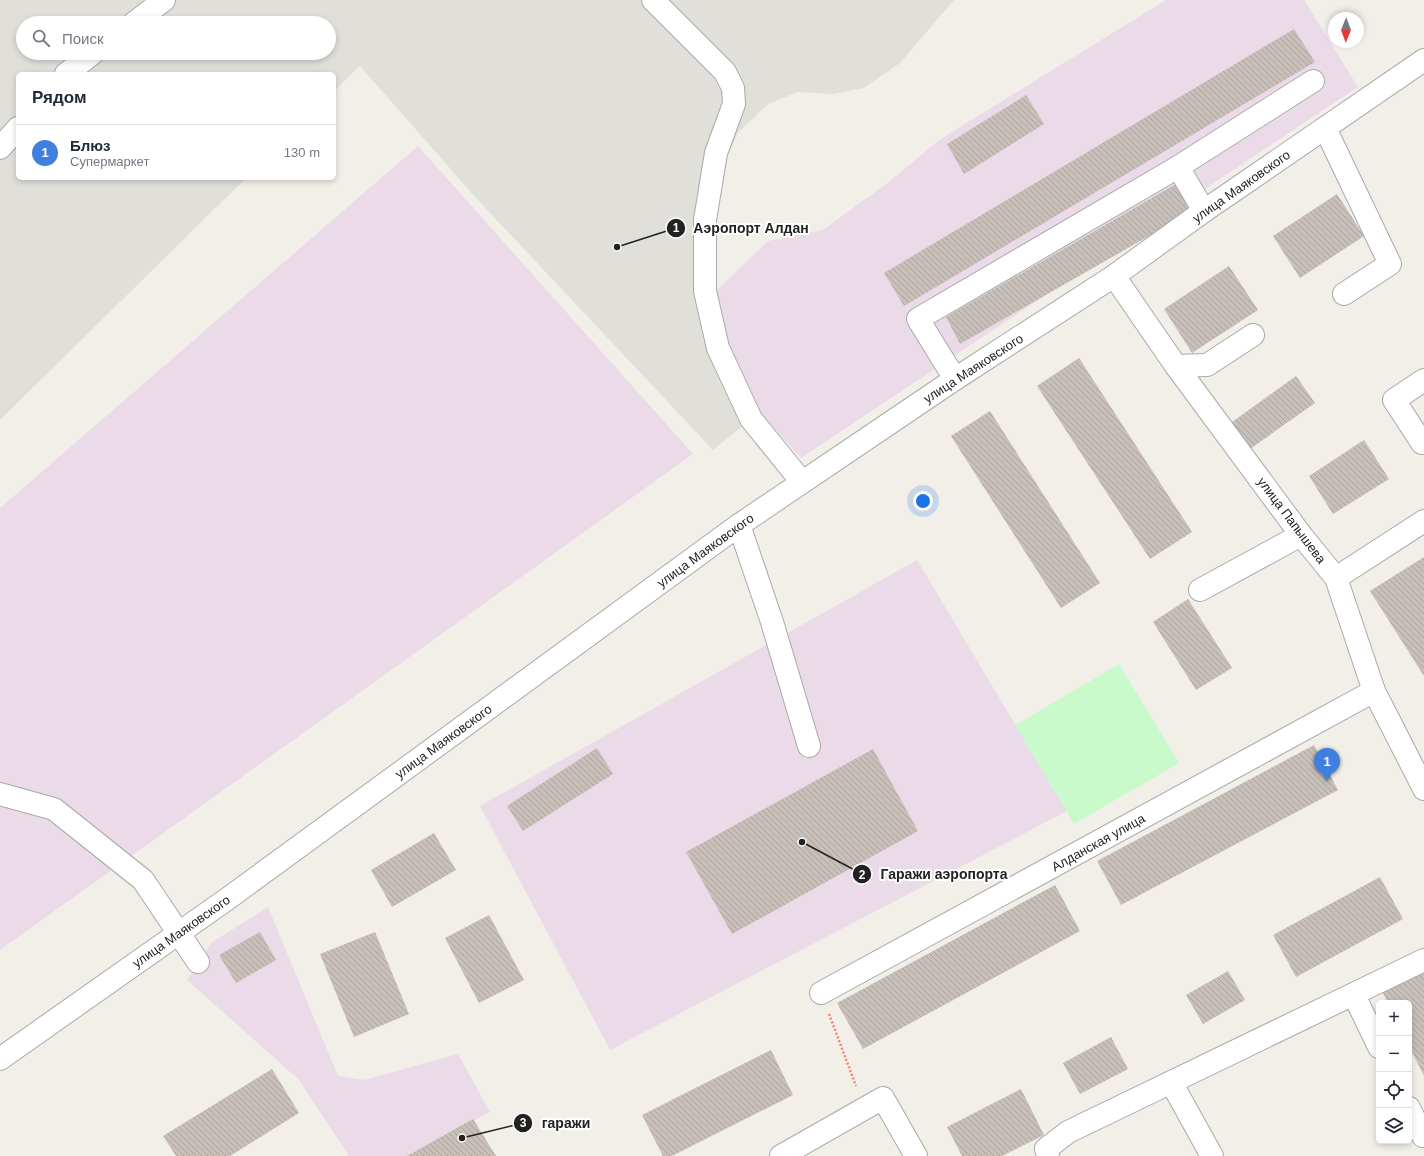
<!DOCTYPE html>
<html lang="ru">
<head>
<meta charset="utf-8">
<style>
	:root { --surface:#fff; --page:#f6f6f7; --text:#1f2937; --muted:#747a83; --line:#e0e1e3; --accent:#d40000 }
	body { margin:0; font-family:Helvetica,sans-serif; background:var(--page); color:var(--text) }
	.controls { position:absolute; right:12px; bottom:12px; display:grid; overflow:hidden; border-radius:6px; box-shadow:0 2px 6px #0003 }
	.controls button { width:36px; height:36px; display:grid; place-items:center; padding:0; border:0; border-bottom:1px solid var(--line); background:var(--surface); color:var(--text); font:20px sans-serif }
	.compass { position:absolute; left:1328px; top:12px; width:36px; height:36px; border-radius:50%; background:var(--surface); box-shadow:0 2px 6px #0003; rotate:181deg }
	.you { position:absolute; left:923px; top:501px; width:14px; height:14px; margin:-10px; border:3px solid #fff; border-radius:50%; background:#1a73e8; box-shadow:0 0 0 6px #1a73e833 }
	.badge { display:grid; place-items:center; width:26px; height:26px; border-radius:50%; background:var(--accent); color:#fff; font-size:13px; font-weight:700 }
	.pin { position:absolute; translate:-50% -33px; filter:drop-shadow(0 1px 2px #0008) }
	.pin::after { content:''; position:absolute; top:21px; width:14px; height:12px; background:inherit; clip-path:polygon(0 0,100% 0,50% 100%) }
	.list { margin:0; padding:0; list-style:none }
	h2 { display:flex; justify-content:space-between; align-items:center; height:52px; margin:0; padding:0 16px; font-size:17px }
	h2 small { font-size:13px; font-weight:400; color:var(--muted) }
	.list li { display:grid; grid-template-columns:26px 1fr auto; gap:12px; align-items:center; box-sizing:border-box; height:56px; padding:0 16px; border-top:1px solid var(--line) }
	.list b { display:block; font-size:15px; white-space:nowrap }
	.list p { margin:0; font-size:13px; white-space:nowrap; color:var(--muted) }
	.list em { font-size:13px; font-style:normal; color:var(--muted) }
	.icon { flex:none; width:22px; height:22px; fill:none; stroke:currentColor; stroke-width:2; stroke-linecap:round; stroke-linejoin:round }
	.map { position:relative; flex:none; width:1424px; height:1156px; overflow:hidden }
	.search { position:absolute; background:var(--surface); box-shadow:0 2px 6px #0003; left:16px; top:16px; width:320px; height:44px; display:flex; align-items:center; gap:10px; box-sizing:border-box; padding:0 14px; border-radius:22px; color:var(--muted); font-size:15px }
	.panel { position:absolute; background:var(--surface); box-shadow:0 2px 6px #0003; left:16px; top:72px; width:320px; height:108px; border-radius:6px }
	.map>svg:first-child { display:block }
	.industrial { fill:#ebdbe8 }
	.airport { fill:#e1dfda; fill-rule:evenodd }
	.park { fill:#c8facc }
	.building { fill:url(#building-back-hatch) }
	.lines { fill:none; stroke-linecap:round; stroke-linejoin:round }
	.minor-casing { stroke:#a9a9a9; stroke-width:24 }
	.path { stroke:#fa8072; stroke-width:2.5; stroke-dasharray:2 2; stroke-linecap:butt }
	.minor { stroke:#fff; stroke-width:22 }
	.labels { text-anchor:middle; stroke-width:4; stroke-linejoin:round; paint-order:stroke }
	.street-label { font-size:13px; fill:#222; stroke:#fff }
	.leader { fill:none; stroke:#222; stroke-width:1.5 }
	.callout-dot { fill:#222; stroke:#fff; stroke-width:1.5 }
	.mark-label { font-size:12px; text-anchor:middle; font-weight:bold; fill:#fff }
	.callout-label { font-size:14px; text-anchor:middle; font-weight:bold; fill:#222; stroke:#fff; stroke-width:4; stroke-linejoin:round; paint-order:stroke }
</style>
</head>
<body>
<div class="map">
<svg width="1424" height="1156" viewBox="0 0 1424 1156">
	<defs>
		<pattern id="building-back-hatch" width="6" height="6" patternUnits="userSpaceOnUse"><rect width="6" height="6" fill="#c7bfb8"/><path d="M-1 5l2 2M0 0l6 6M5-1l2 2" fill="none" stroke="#aba49e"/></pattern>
	</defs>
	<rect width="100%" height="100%" fill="#f2efe9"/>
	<g class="industrial">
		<path d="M1166,0H1304L1358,87L801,458L760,412L726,348L713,294L768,241L823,230L890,181L939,140Z"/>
		<path d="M418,146L693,454L0,950V508Z"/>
		<path d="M917,560L1067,811L610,1050L480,806Z"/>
		<path d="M268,907L338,1076L364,1080L458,1054L490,1112L407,1156H349L299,1080L187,980L211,943Z"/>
	</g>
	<path class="airport" d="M0,0H954L900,63L864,88L833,94L798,92L768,104L738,133L720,172L713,199V294L726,348L760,412L713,450L476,198L360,66L334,91V74H18V178H246L0,420ZM23,23H329V53H23Z"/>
	<path class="park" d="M1119,664L1179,763L1074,824L1015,725Z"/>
	<g class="building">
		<path d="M1294,29L1315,62L904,306L884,273Z"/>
		<path d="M1026,95L1044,124L964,174L947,144Z"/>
		<path d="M1176,184L1191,212L960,344L946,317Z"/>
		<path d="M1337,194L1364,236L1300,278L1273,236Z"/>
		<path d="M1229,266L1258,310L1192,353L1164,309Z"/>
		<path d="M1079,358L1192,532L1150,559L1037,386Z"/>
		<path d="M1296,376L1315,403L1250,449L1232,422Z"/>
		<path d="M990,411L1100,583L1061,608L951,436Z"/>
		<path d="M1364,440L1389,479L1333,514L1309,476Z"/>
		<path d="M1424,557V676L1370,591Z"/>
		<path d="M1188,599L1232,668L1196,690L1153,622Z"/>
		<path d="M1314,745L1338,790L1121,905L1097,861Z"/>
		<path d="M597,748L613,774L523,831L507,806Z"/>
		<path d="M873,749L918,831L732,934L686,852Z"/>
		<path d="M434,833L456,870L392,907L371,870Z"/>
		<path d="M1380,877L1403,919L1296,977L1273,935Z"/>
		<path d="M1055,885L1080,931L863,1049L837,1003Z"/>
		<path d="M489,915L524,980L479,1003L445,938Z"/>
		<path d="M260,932L276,960L236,983L219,955Z"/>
		<path d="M375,932L409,1014L354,1037L320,954Z"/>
		<path d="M1424,967V1076L1409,1046V1003H1388L1381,989Z"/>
		<path d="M1228,971L1245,1000L1203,1024L1186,995Z"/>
		<path d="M1111,1037L1128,1069L1080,1094L1063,1063Z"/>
		<path d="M771,1050L793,1095L672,1156H663L642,1115Z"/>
		<path d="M272,1069L299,1113L230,1156H176L163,1136Z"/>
		<path d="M1021,1089L1044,1135L1002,1156H962L947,1127Z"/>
		<path d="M473,1119L496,1156H407Z"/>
	</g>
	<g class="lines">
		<defs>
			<g id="minor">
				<path d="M653,0L725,72L733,88L734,104L716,153L705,220V291L718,348L751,419L802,482"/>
				<path d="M134,23L164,0"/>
				<path d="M66,74L93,53"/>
				<path d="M1325,128L1390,264L1344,294"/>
				<path d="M0,148L18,128"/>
				<path d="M1178,167L1204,211"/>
				<path d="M1114,276L1176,366L1301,535L1336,578L1374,691L1424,789"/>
				<path d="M1176,366L1207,365L1253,335"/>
				<path d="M955,379L918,319L1178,167L1313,81"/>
				<path d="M1422,443L1394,400L1424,380"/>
				<path d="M739,525L772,622L809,746"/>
				<path d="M1336,578L1424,521"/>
				<path d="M1200,590L1301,535"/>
				<path d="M0,794L54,809L143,880L198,962"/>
				<path d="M821,993L1374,691"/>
				<path d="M1354,995L1379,1047"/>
				<path d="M0,1059L230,897L739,525L955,379L1114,276L1204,211L1424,60"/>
				<path d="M1171,1082L1212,1156"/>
				<path d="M1409,1108L1423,1136"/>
				<path d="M781,1156L883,1098L916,1156"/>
				<path d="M1048,1156L1046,1149L1068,1132L1424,960"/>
			</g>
		</defs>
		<use href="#minor" class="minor-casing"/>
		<path class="path" d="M829,1014L856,1086"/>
		<use href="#minor" class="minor"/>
	</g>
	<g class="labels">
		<g class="street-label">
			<text transform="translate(1241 186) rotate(-35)" y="5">улица Маяковского</text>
			<text transform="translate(973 368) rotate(-33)" y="5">улица Маяковского</text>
			<text transform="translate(1292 520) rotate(53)" y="5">улица Папышева</text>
			<text transform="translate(705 550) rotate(-36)" y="5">улица Маяковского</text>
			<text transform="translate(443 741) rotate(-36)" y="5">улица Маяковского</text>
			<text transform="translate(1098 842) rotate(-29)" y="5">Алданская улица</text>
			<text transform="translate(181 931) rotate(-35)" y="5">улица Маяковского</text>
		</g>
	</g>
	<path class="leader" d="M617 247L676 228M802 842L862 874M462 1138L523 1123"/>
	<g class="callout-dot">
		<circle cx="617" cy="247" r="4"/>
		<circle cx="802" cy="842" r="4"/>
		<circle cx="462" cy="1138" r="4"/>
		<circle cx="676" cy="228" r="10"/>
		<circle cx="862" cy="874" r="10"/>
		<circle cx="523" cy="1123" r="10"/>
	</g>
	<g class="mark-label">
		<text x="676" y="232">1</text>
		<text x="862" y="879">2</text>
		<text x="523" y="1127">3</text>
	</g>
	<g class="callout-label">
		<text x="751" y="233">Аэропорт Алдан</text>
		<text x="944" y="879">Гаражи аэропорта</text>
		<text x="566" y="1128">гаражи</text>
	</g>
</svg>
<div class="controls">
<button>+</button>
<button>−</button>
<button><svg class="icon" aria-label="locate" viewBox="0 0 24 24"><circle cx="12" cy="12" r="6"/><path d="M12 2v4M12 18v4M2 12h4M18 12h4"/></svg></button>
<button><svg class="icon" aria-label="layers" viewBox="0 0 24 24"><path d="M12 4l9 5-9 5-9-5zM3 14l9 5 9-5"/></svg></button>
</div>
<svg class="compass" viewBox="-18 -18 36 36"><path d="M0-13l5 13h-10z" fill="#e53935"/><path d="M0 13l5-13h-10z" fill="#747a83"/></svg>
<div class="you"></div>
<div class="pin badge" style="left:1327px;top:781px;background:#3f7fe0">1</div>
<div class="search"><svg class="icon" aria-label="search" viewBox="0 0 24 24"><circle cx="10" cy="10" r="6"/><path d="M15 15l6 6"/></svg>Поиск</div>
<section class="panel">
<h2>Рядом<small></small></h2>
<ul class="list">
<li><span class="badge" style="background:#3f7fe0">1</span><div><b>Блюз</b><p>Супермаркет</p></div><em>130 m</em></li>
</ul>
</section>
</div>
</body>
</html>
